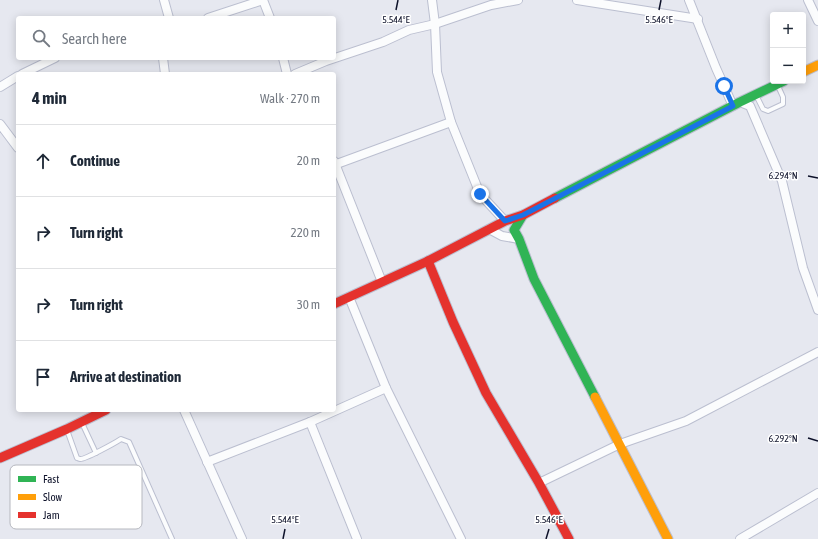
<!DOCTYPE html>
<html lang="en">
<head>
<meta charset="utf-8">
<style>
	:root { --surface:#fff; --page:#f6f6f7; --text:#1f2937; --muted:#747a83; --line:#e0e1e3 }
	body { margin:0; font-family:"Asap Condensed",sans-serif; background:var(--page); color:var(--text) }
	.controls { position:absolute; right:12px; top:12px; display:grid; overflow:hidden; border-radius:4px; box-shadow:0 2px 10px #0003 }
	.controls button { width:36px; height:36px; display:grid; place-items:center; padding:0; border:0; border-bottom:1px solid var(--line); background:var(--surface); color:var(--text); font:20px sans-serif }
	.stop { position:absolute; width:12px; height:12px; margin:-9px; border:3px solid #1a73e8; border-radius:50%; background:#fff }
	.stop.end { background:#1a73e8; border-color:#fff; box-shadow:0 1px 4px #0008 }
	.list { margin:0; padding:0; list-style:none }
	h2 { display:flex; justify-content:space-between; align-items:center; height:52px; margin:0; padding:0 16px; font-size:17px }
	h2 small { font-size:13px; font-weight:400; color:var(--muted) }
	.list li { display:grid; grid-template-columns:26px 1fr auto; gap:12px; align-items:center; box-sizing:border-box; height:72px; padding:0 16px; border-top:1px solid var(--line) }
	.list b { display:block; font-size:15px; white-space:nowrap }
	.list em { font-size:13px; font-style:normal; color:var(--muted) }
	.icon { flex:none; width:22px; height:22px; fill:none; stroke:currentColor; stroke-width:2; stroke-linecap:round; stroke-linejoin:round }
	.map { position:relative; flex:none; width:818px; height:539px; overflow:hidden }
	.search { position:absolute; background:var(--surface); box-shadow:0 2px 10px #0003; left:16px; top:16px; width:320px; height:44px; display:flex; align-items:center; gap:10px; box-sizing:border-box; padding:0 14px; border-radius:4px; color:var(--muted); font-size:15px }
	.panel { position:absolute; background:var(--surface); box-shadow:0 2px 10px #0003; left:16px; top:72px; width:320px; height:340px; border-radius:4px }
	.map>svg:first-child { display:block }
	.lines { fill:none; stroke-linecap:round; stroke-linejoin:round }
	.lane-casing { stroke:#bbbfd0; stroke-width:6 }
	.street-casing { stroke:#bbbfd0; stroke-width:10 }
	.fast-casing { stroke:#bbbfd0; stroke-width:11 }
	.slow-casing { stroke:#bbbfd0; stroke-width:11 }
	.jam-casing { stroke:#bbbfd0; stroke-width:11 }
	.lane { stroke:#fbfcfd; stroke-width:4 }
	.street { stroke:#fbfcfd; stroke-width:8 }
	.fast { stroke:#30b455; stroke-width:9 }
	.slow { stroke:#ff9f0a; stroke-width:9 }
	.jam { stroke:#e5322d; stroke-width:9 }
	.route { stroke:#1a73e8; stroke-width:5 }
	.ticks { fill:none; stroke:#0d1129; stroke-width:1.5 }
	.key { fill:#fff; stroke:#b6b8bf; stroke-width:1 }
	.key-label { font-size:11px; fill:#0d1129 }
	.ticks-label { font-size:10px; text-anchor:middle; fill:#0d1129; stroke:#fff; stroke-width:3; stroke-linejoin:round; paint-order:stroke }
</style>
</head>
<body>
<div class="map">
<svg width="818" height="539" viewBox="0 0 818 539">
	<rect width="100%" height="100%" fill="#e6e8f0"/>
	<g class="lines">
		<defs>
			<g id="lane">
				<path d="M756,95L763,109L768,111L783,104V97L778,86"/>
				<path d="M82,423L96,453"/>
				<path d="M67,430L77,458C78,458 79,459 80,459C84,460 115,443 121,439L129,442L172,539"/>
			</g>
			<g id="street">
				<path d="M164,0L169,18"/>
				<path d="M263,0L270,18"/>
				<path d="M432,0L435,24L437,72L451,122L480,194L505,221"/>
				<path d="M577,0L698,19"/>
				<path d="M689,0L716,68L733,106"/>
				<path d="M808,0L818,21"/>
				<path d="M208,18L263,0"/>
				<path d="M163,58L165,74"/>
				<path d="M283,58L287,74"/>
				<path d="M22,74L55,58"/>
				<path d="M295,74L326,61L383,42L409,30L435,24L491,5L518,0"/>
				<path d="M0,87L18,76"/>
				<path d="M740,102L750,106L782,181L803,268L818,310"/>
				<path d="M0,124L18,148"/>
				<path d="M334,161L382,282"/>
				<path d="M334,165L451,122"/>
				<path d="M489,229L502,236L519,239"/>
				<path d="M349,297L386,388L461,539"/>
				<path d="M184,410L242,539"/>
				<path d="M310,422L357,539"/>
				<path d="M207,462L310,422L386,388"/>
				<path d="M539,483L620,444L686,421L818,352"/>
				<path d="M740,539L818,493"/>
			</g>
			<g id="fast">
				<path d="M555,198L740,102L784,81"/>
				<path d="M523,215L514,230L519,239L534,279L595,397"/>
			</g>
			<g id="slow">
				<path d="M803,72L818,65"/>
				<path d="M595,397L668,539"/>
			</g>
			<g id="jam">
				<path d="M428,261L453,322L486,393L539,483L569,539"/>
				<path d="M334,304L428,261L505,221L523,215L555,198"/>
				<path d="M0,458L67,429L106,410"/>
			</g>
		</defs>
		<use href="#lane" class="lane-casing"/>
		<use href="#street" class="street-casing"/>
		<use href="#fast" class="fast-casing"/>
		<use href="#slow" class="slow-casing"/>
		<use href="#jam" class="jam-casing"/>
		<use href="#lane" class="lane"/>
		<use href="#street" class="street"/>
		<use href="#fast" class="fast"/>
		<use href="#slow" class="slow"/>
		<use href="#jam" class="jam"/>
	</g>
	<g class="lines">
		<path class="route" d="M480,194L505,221L523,215L733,106L724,86"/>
	</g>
	<path class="ticks" d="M396,10L398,0M659,10L661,0M808,176L818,178M808,438L818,441M283,539L285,529M546,539L549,529"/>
	<rect x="10" y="465" width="132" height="64" rx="6" class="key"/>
	<rect x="18" y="476" width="18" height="6" fill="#30b455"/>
	<rect x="18" y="494" width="18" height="6" fill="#ff9f0a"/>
	<rect x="18" y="512" width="18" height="6" fill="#e5322d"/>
	<g class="key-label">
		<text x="43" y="483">Fast</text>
		<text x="43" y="501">Slow</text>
		<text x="43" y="519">Jam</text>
	</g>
	<g class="ticks-label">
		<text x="396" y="23">5.544°E</text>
		<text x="659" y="23">5.546°E</text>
		<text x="783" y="179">6.294°N</text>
		<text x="783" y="442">6.292°N</text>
		<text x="285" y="523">5.544°E</text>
		<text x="549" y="523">5.546°E</text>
	</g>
</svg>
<div class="controls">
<button>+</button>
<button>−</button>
</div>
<div class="stop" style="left:724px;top:86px"></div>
<div class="stop end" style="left:480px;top:194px"></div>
<div class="search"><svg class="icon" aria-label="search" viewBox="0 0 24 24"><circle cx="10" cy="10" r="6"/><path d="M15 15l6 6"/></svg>Search here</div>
<section class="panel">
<h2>4 min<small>Walk · 270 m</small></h2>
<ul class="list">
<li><svg class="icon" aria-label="ahead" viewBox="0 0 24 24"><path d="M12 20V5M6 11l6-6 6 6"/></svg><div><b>Continue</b></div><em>20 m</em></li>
<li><svg class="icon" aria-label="right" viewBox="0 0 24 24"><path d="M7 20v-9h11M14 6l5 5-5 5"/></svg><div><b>Turn right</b></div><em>220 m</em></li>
<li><svg class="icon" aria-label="right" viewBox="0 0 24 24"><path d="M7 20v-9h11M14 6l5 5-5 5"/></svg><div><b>Turn right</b></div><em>30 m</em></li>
<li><svg class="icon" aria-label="arrive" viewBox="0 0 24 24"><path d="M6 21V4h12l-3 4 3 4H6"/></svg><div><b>Arrive at destination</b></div></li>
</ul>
</section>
</div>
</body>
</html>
